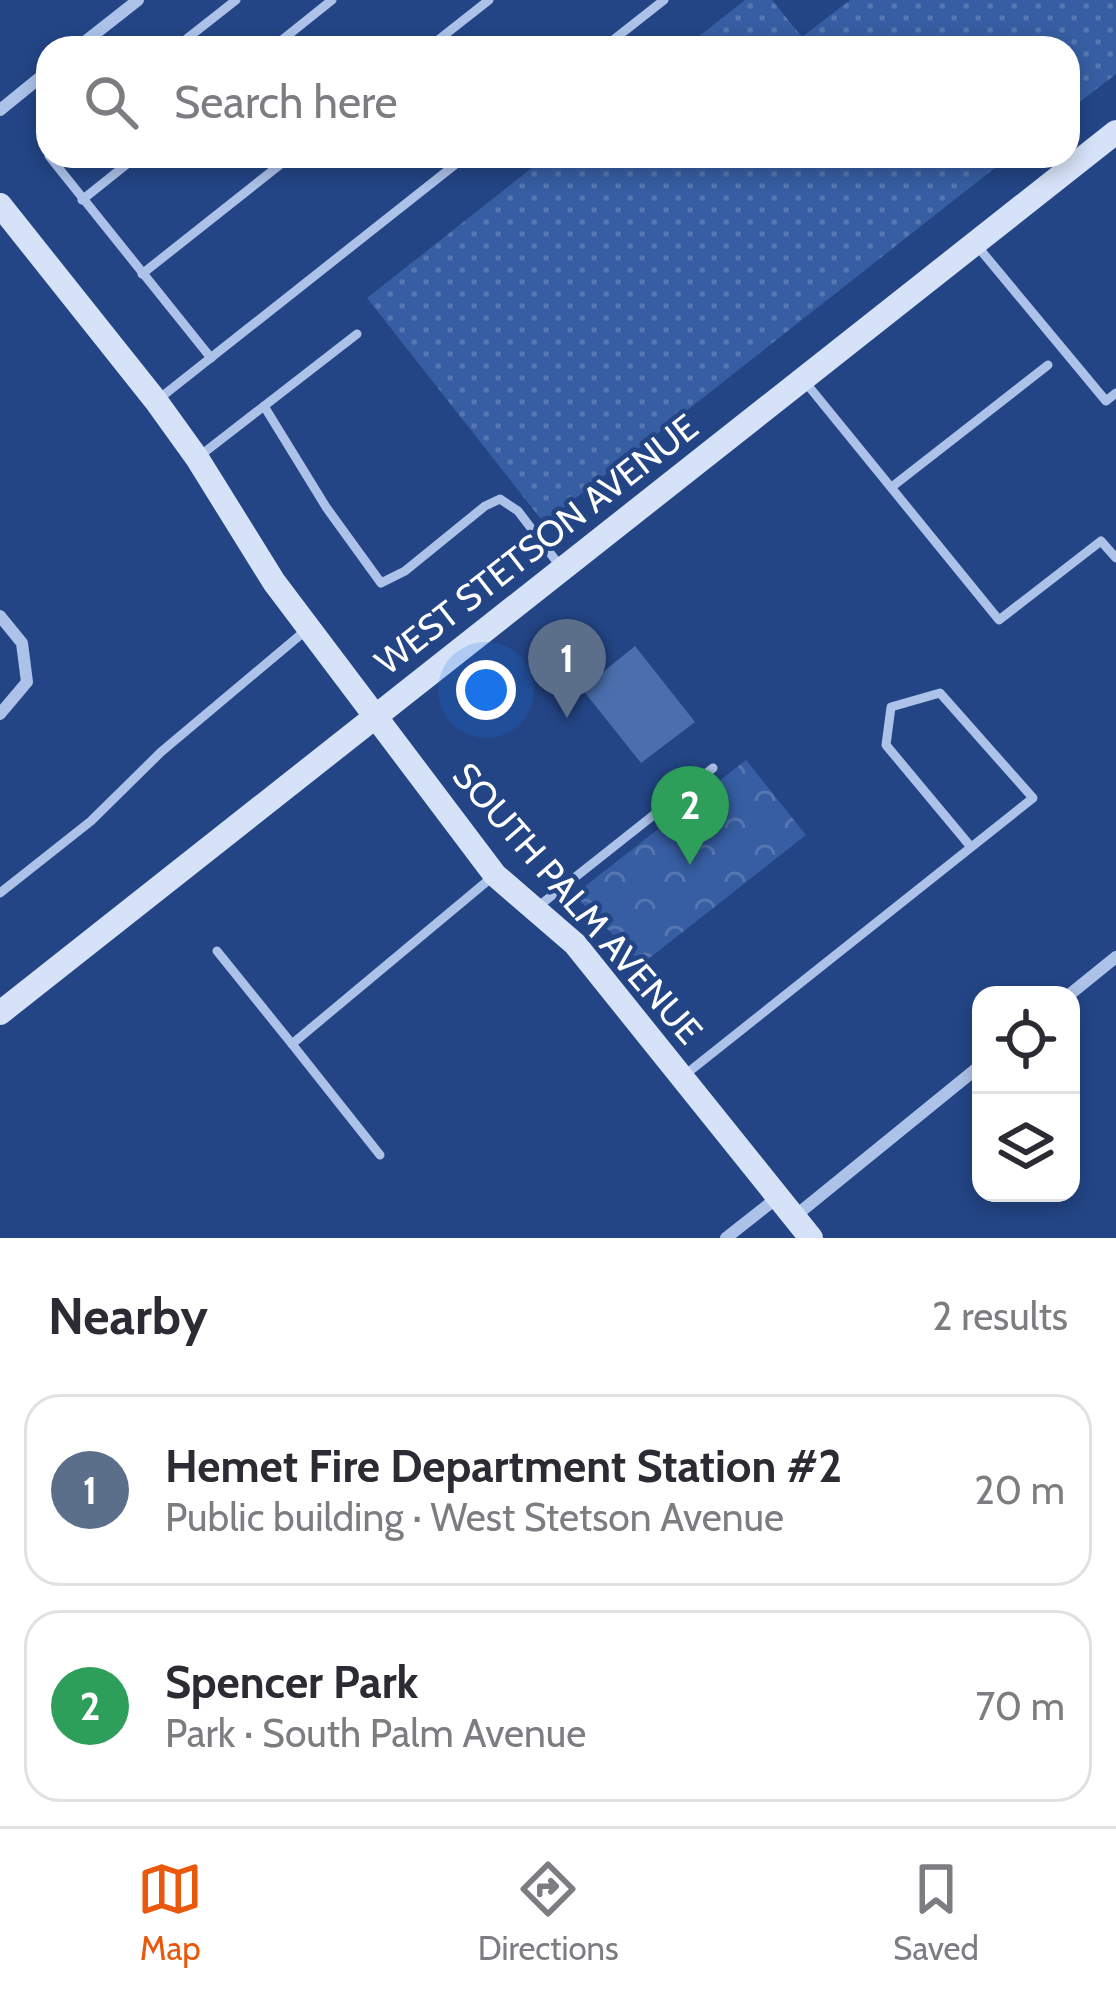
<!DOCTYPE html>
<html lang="en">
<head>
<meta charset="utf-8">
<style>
	:root { --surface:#fff; --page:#f7f7f7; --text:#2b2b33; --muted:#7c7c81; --line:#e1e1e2; --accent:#ea580c }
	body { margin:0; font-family:Cabin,sans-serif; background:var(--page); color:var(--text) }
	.controls { position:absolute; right:36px; bottom:36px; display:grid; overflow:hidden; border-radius:24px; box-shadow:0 6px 18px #0003 }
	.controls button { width:108px; height:108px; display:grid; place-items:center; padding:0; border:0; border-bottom:3px solid var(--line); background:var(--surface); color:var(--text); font:60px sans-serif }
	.you { position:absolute; left:486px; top:690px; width:42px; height:42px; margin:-30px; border:9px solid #fff; border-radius:50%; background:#1a73e8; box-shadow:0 0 0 18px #1a73e833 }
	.badge { display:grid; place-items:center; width:78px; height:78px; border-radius:50%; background:var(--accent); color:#fff; font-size:39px; font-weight:700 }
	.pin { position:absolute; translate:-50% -99px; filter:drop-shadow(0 3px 6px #0008) }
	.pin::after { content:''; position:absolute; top:63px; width:42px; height:36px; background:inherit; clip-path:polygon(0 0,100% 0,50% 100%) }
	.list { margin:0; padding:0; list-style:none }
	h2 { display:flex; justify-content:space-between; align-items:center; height:156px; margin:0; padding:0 48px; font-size:51px }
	h2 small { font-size:39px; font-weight:400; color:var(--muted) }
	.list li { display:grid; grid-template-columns:78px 1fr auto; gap:36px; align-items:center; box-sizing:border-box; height:192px; margin:0 24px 24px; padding:0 24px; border:3px solid var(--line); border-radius:36px }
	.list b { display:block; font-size:45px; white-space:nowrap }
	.list p { margin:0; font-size:39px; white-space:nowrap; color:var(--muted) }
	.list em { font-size:39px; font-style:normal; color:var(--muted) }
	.icon { flex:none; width:66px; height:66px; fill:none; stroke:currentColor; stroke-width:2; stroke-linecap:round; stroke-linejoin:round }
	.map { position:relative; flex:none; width:1116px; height:1238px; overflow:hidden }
	.search { position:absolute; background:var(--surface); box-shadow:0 6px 18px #0003; left:36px; right:36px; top:36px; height:132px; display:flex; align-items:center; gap:30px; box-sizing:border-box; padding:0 42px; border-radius:36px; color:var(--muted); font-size:45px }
	.sheet { height:588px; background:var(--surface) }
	nav { display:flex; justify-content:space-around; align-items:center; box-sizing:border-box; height:168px; border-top:3px solid var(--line); background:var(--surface); font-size:33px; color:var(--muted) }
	nav a { display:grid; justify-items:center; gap:6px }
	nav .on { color:var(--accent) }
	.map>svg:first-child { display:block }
	.grass { fill:url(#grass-dots) }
	.park { fill:url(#park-crowns) }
	.building { fill:#4b6fad }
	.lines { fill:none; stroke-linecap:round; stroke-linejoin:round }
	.lane { stroke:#acc2e9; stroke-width:9 }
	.street { stroke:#acc2e9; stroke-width:12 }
	.secondary { stroke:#d6e2f7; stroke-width:24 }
	.labels { text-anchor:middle; stroke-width:9; stroke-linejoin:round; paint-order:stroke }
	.street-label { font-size:36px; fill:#fff; stroke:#234585 }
</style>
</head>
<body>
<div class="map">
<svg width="1116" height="1238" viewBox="0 0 1116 1238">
	<defs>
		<pattern id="grass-dots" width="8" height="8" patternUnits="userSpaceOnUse" patternTransform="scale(3)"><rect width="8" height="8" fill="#375ea2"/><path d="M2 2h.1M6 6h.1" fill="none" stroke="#5576b0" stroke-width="1.8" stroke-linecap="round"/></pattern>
		<pattern id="park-crowns" width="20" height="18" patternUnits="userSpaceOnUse" patternTransform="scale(3)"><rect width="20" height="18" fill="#375ea2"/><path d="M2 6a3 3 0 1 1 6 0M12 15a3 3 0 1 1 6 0" fill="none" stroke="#5576b0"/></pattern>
	</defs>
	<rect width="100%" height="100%" fill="#234585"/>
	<g class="grass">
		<path d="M745,0H772L802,37L850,0H1116V74L1068,111V48H684Z"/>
		<path d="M547,156H1010L544,523L367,298Z"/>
	</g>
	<path class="park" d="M746,760L806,835L642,964L574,895Z"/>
	<path class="building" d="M635,646L695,722L641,763L582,689Z"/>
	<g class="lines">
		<g class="lane">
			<path d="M175,48L236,0"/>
			<path d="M272,48L332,0"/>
			<path d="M428,48L489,0"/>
			<path d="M603,48L664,0"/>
			<path d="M49,156L211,358"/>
			<path d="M82,200L137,156"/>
			<path d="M978,247L1106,401L1116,393"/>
			<path d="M142,274L291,156"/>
			<path d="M806,383L999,620L1101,541L1116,558"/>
			<path d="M160,398L466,156"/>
			<path d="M264,406L326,507L381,583L405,571L485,506L500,499L518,511L560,566"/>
			<path d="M197,458L357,334"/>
			<path d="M893,486L1048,365"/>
			<path d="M0,893L91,821L161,752L305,631"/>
			<path d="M535,909L713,768"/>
			<path d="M217,951L292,1044"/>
			<path d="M686,1074L1033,798L940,693L891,707L886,745L971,847"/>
			<path d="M380,1155L292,1044L491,878"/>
		</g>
		<g class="street">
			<path d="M77,48L138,0"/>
			<path d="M0,110L48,71"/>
			<path d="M0,616L22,643L27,682L0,714"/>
			<path d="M1069,995L1116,957"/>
			<path d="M794,1217L981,1065"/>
			<path d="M726,1238L778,1197"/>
		</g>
		<g class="secondary">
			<path d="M0,205L156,401L197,458L274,582L495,875L575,944L811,1238"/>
			<path d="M0,1013L1116,132"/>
		</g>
	</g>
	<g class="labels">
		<g class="street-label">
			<text transform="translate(536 544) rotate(-38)" y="13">WEST STETSON AVENUE</text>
			<text transform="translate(578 903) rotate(49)" y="13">SOUTH PALM AVENUE</text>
		</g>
	</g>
</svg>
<div class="controls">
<button><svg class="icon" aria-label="locate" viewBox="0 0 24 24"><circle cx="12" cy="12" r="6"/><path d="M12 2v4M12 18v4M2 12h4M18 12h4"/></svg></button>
<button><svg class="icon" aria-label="layers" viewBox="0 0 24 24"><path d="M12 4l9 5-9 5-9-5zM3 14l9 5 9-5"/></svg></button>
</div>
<div class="you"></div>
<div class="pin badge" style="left:567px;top:718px;background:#5c6f8a">1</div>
<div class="pin badge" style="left:690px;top:865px;background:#2e9e5b">2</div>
<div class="search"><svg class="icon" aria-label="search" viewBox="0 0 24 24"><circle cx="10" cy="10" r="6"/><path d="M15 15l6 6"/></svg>Search here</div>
</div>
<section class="sheet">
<h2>Nearby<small>2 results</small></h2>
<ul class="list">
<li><span class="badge" style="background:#5c6f8a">1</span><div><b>Hemet Fire Department Station #2</b><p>Public building · West Stetson Avenue</p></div><em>20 m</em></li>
<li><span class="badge" style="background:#2e9e5b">2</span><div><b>Spencer Park</b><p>Park · South Palm Avenue</p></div><em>70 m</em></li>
</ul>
</section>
<nav>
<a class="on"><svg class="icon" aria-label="map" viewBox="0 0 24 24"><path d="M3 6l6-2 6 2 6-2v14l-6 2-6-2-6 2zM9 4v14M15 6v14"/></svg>Map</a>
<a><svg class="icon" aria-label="directions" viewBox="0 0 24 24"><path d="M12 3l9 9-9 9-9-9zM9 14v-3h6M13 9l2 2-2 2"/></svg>Directions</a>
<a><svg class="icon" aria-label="saved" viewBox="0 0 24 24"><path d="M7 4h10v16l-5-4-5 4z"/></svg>Saved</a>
</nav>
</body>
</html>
